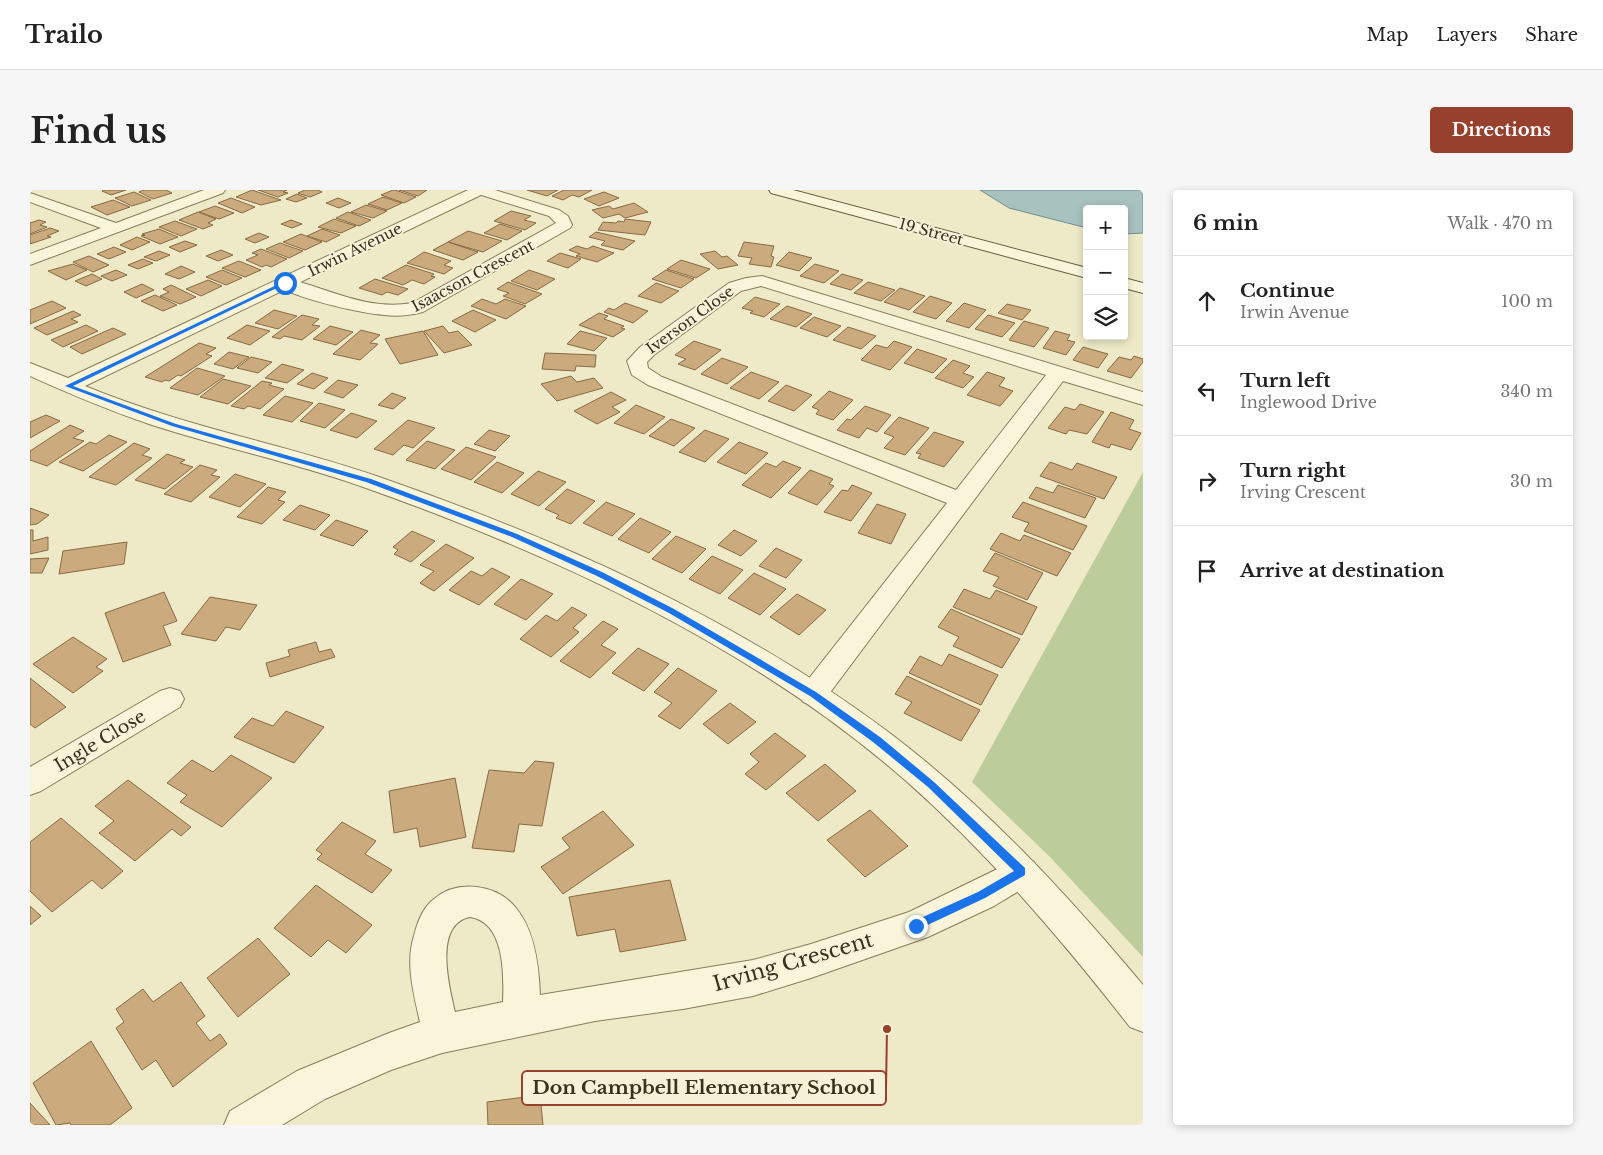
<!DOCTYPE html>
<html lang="en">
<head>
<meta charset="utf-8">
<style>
	:root { --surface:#fff; --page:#f6f6f6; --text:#222; --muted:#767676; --line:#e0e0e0; --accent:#97402e }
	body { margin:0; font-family:"Libre Baskerville",serif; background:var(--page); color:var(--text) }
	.controls { position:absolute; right:15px; top:15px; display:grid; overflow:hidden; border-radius:5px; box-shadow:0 2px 8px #0003 }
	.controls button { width:45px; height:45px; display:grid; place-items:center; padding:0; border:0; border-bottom:1px solid var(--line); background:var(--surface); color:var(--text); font:25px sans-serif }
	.stop { position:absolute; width:15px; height:15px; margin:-11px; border:4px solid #1a73e8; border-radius:50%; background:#fff }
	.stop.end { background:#1a73e8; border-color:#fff; box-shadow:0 1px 5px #0008 }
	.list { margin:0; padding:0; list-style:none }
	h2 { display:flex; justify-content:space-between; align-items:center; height:65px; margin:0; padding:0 20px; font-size:21px }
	h2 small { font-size:16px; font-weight:400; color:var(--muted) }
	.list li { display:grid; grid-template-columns:32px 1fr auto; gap:15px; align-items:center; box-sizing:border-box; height:90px; padding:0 20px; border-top:1px solid var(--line) }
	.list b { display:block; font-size:19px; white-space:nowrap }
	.list p { margin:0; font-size:16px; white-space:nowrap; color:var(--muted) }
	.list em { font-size:16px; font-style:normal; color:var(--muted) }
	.icon { flex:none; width:28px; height:28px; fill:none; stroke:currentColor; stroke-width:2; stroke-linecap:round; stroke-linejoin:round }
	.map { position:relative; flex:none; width:1113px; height:935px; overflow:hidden; border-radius:5px }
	header { display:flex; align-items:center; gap:30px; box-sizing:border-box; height:70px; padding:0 25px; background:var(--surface); border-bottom:1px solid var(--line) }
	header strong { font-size:24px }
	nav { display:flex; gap:28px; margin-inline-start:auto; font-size:18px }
	.intro { display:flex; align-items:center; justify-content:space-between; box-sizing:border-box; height:120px; padding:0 30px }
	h1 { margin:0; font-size:35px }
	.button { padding:12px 22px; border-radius:5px; background:var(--accent); color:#fff; font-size:18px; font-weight:700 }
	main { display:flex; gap:30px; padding:0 30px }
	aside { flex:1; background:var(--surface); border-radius:5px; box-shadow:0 2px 8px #0003 }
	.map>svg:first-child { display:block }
	.green { fill:#bdcc9b }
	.water { fill:#a8c2bf; stroke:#6f908e }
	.building { fill:#cbab7e; stroke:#886a43 }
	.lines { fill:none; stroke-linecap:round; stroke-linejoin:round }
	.minor-casing { stroke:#897c5d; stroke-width:2 }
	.tertiary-casing { stroke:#897c5d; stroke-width:2 }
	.secondary-casing { stroke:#6b5d40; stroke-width:2 }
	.minor { fill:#f8f5da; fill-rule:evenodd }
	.tertiary { fill:#f8f5da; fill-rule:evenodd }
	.secondary { fill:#f8f5da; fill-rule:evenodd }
	.route { fill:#1a73e8 }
	.labels { text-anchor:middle; stroke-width:4; stroke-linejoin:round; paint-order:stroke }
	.far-street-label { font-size:15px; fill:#3a3120; stroke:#f5f2d7 }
	.street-label { font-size:18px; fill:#3a3120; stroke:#f5f2d7 }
	.near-street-label { font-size:21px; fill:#3a3120; stroke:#f5f2d7 }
	.leader { fill:none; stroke:#97402e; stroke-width:2 }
	.callout-dot { fill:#97402e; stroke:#f5f2d7; stroke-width:2 }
	.callout { fill:#f5f2d7; stroke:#97402e; stroke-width:2 }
	.callout-label { font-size:19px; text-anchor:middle; font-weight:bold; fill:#3a3120 }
</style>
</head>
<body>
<header>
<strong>Trailo</strong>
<nav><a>Map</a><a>Layers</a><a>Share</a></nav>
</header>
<div class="intro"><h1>Find us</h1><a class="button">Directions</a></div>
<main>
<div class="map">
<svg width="1113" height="935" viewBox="0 0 1113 935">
	<rect width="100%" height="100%" fill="#eee9c7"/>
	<path class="green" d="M1113,282V767L1020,667L942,592Z"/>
	<path class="water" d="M950,0H1113V43L1094,44V19H1057V38L979,18Z"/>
	<g class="building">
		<path d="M73,0H96L81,5L72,1Z"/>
		<path d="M114,0H136L142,3L123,9L109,2Z"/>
		<path d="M222,0L251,10L231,15L206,7Z"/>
		<path d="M228,0H257L253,2L258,3L248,7Z"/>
		<path d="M275,0H288L292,2L280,7L268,3Z"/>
		<path d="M363,0H365L386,7L374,13L351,5Z"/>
		<path d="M369,0H397L388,6Z"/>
		<path d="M497,0H528L517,6Z"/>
		<path d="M534,0H562L549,7L542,5L533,10L522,6Z"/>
		<path d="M104,2L121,10L102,16L85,8Z"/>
		<path d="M574,2L589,8L569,16L554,9Z"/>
		<path d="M267,4L277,8L266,12L256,9Z"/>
		<path d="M353,7L372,13L357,20L338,14Z"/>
		<path d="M201,8L225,17L212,23L188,13Z"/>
		<path d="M308,8L321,13L309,18L296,13Z"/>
		<path d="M83,10L100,17L77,25L61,17Z"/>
		<path d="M604,13L618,22L595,28L589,24L573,28L562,20L579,16L583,19Z"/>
		<path d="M336,15L357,21L343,28L321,22Z"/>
		<path d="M185,16L204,23L189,29L169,22Z"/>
		<path d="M481,21L501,26L494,30L506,33L495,40L464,31Z"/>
		<path d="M168,22L186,29L178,33L183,35L173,39L149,30Z"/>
		<path d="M318,22L341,30L329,36L306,28Z"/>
		<path d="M304,29L326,36L311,43L288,37Z"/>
		<path d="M595,29L621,32L615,45L568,40L573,32L586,33L588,31L594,32Z"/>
		<path d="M9,30L16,32L10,35L17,37L0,44V33Z"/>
		<path d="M261,30L272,34L262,38L251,34Z"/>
		<path d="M145,31L167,39L151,46L129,37Z"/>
		<path d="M470,34L492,41L477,50L454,43Z"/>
		<path d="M20,38L29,41L17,46L21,47L0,54V45Z"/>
		<path d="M129,39L148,47L130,54L111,46L115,45L112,44Z"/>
		<path d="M292,39L310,45L296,52L277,46Z"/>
		<path d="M438,41L472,51L453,62L418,52Z"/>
		<path d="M566,42L605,51L593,60L571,55L575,51L559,47Z"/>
		<path d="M229,43L239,47L225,53L215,49Z"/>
		<path d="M271,44L292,52L275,60L253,52Z"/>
		<path d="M107,47L120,52L102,60L90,55Z"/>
		<path d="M155,51L167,55L150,62L139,57Z"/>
		<path d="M418,52L448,62L433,70L403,60Z"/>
		<path d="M714,52L744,56L741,66L744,67L741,77L719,74L722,68L708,66Z"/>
		<path d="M250,53L273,61L259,68L236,59Z"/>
		<path d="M547,56L557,59L563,56L584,63L567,72L546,66L550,64L539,60Z"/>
		<path d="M84,57L96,62L79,69L67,64Z"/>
		<path d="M231,59L257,69L241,77L236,75L232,77L216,70L228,65L222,63Z"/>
		<path d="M191,60L203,65L188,71L176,66Z"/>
		<path d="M129,61L140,65L126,71L114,67Z"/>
		<path d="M685,61L692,67L697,66L708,75L688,79L670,64Z"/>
		<path d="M394,62L421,71L414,75L423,78L414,84L377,73Z"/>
		<path d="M759,62L782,68L769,81L746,75Z"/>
		<path d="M530,63L551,69L538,78L517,71Z"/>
		<path d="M59,66L79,75L63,82L43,72Z"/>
		<path d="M113,69L123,73L108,79L98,75Z"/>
		<path d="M651,70L680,79L666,88L637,79Z"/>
		<path d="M209,71L231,80L215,87L192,78Z"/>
		<path d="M43,74L57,80L36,90L18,81Z"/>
		<path d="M785,74L809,81L794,93L770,86Z"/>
		<path d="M376,75L404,84L401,86L405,87L394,94L382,90L373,95L352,88Z"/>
		<path d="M151,76L165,82L149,89L135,84Z"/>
		<path d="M86,80L97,85L82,91L71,86Z"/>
		<path d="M192,80L212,88L196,95L176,87Z"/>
		<path d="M499,80L525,89L507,100L481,91Z"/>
		<path d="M636,80L664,89L651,98L622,89Z"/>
		<path d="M62,84L72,89L56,96L45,91Z"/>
		<path d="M812,84L833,90L821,100L800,94Z"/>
		<path d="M345,89L378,99L368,105L357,102L352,105L329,98Z"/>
		<path d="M178,90L192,96L171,106L156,99Z"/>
		<path d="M478,92L512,104L495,114L473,106L479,103L467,99Z"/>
		<path d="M838,92L865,100L851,111L824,103Z"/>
		<path d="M626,93L649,101L631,113L608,106Z"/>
		<path d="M112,94L124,100L106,108L94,102Z"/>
		<path d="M141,95L166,107L150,114L130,106L139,102L133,99Z"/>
		<path d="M870,98L895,106L879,120L854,112Z"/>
		<path d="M125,105L147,115L133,121L111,111Z"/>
		<path d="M900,106L922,113L906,129L883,122Z"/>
		<path d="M725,107L750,114L734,127L720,123L723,121L712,118Z"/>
		<path d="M452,109L466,114L475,109L496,116L476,129L441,116Z"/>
		<path d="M22,111L36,118L0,134V120Z"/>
		<path d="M595,113L618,121L603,133L574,122L579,118L584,120Z"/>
		<path d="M934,113L956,120L939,138L916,131Z"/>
		<path d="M977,114L1001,120L992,130L968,123Z"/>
		<path d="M757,116L782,124L766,137L740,129Z"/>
		<path d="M244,120L267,126L248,139L225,133Z"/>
		<path d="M443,120L466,130L445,142L422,131Z"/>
		<path d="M43,121L51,125L41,129L48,132L17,145L4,138Z"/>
		<path d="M569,123L578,126L574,129L594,136L591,138L595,139L583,147L549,135Z"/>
		<path d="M272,125L289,129L282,135L290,136L272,150L254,146L250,149L242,147Z"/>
		<path d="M958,125L985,133L972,147L945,139Z"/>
		<path d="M784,127L811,136L797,147L770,138Z"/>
		<path d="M994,131L1019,138L1004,157L979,150Z"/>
		<path d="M56,135L68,141L33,157L21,150Z"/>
		<path d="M217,135L240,141L220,155L197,148Z"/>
		<path d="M300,136L323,142L306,155L283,149Z"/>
		<path d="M413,136L419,143L428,141L442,155L414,163L394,141Z"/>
		<path d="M818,137L846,146L831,159L803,150Z"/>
		<path d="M83,138L96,144L52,164L40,157Z"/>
		<path d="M331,140L350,145L340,153L348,154L330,170L303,164Z"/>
		<path d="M393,141L408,165L370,174L355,149Z"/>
		<path d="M550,141L577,148L564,161L537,154Z"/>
		<path d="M1025,141L1040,145L1037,150L1045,152L1036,165L1013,158Z"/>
		<path d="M664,151L691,160L665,180L648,174L656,169L645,165Z"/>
		<path d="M864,151L882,157L860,180L831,170L846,155L857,158Z"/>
		<path d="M169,153L186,158L176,164L182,166L151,186L148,185L139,191L135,190L132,192L115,187Z"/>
		<path d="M1053,157L1078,164L1068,178L1043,170Z"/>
		<path d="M887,159L917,169L903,183L874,173Z"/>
		<path d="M199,162L219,167L203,179L184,174Z"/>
		<path d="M515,163L566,165L565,177L546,176L545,181L512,179Z"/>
		<path d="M1104,166L1113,169V172L1101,188L1077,181L1089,167L1101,170Z"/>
		<path d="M221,167L242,172L228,183L207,178Z"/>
		<path d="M692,168L718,177L697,194L671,184Z"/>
		<path d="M923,170L940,176L933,183L944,187L933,198L905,188Z"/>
		<path d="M252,174L274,180L257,193L235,188Z"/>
		<path d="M167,178L195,186L168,205L140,198Z"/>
		<path d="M721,182L749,192L729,209L700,198Z"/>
		<path d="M957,182L975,188L969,196L983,201L970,216L937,205Z"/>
		<path d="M282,183L298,188L284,199L267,194Z"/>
		<path d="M541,186L547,192L564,188L573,198L527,211L511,194Z"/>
		<path d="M193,189L221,196L198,214L170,207Z"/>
		<path d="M308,190L328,195L313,208L294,202Z"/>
		<path d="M232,191L242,193L239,195L254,199L230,219L218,216L214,219L201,216Z"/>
		<path d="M756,195L782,205L764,221L738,211Z"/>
		<path d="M799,201L823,210L803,230L786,224L789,220L782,217Z"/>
		<path d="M581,202L596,210L582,217L590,222L567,234L544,221Z"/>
		<path d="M362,203L376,208L363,219L348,215Z"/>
		<path d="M255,206L283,213L262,232L233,225Z"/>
		<path d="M289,213L315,220L295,238L270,231Z"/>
		<path d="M1050,214L1074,222L1057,244L1039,240L1036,244L1018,238L1035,217L1045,220Z"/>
		<path d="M606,215L635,227L614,244L584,233Z"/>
		<path d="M835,216L861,225L847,242L837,238L829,248L807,240L817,229L821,230Z"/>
		<path d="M1081,222L1104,230L1099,239L1111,243L1101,260L1081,254L1079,258L1062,252Z"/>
		<path d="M321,223L347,231L327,248L300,240Z"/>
		<path d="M16,225L30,231L0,248V232Z"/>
		<path d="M869,227L899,238L875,265L854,258L864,247L854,243Z"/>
		<path d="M641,229L665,238L644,256L619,246Z"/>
		<path d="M378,230L405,238L383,258L374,255L363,265L344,259Z"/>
		<path d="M40,235L54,241L43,248L54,251L17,276L0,270V261Z"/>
		<path d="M459,240L480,246L465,261L444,254Z"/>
		<path d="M675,240L699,249L675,272L649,262Z"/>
		<path d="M904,242L934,252L914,277L888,268L891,264L886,263Z"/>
		<path d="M79,245L97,252L53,281L29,272L60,252L66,254Z"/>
		<path d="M397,251L425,260L405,279L376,270Z"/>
		<path d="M709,252L738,263L716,284L687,272Z"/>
		<path d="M104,253L120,259L112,265L122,268L86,295L59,287Z"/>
		<path d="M436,257L466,267L441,290L411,279Z"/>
		<path d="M137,264L155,270L150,273L163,277L135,299L105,290Z"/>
		<path d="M753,271L771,278L741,308L712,295L736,273L746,277Z"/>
		<path d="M467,272L494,283L472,303L444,292Z"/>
		<path d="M1020,272L1042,280L1047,273L1087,287L1074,309L1010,286Z"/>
		<path d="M170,275L187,280L181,285L190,287L161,312L134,304Z"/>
		<path d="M780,280L803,289L799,294L804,296L787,315L758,303Z"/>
		<path d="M508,281L536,292L509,316L481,304Z"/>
		<path d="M205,284L236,294L210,317L179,307Z"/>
		<path d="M822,295L842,303L821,331L794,322L812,300L818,301Z"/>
		<path d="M1028,295L1066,308L1055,328L999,308L1006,297L1023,303Z"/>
		<path d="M238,297L256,302L248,310L255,312L232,334L207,327Z"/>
		<path d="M537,299L565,311L541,334L526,328L529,325L515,319Z"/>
		<path d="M576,312L605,324L582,346L553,333Z"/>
		<path d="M993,312L1057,336L1043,360L994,341L999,333L982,327Z"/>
		<path d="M847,314L876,324L861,354L828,343Z"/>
		<path d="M270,315L300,325L285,340L253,330Z"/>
		<path d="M0,318L19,325L7,334L0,335Z"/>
		<path d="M610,328L641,342L619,363L588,349Z"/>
		<path d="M306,330L338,341L323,356L290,345Z"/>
		<path d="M0,340H3V351L18,347V360L0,364Z"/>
		<path d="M704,340L727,351L711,366L688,355Z"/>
		<path d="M382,341L405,351L381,372L364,364L368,360L363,357Z"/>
		<path d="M971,343L990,351L994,345L1041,363L1027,386L960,359Z"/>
		<path d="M646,346L676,359L652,383L622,369Z"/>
		<path d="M97,352L94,374L29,384L33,361Z"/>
		<path d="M416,354L444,368L404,401L390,393L404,381L390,375Z"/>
		<path d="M746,358L772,370L756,388L729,376Z"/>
		<path d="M965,363L1013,383L997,410L963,396L969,387L953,381Z"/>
		<path d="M682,366L713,380L690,404L659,389Z"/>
		<path d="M19,368L12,383H0V369Z"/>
		<path d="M462,378L480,387L449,415L419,400L441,381L452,386Z"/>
		<path d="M724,383L756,399L730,425L698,408Z"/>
		<path d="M491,389L523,404L496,430L464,414Z"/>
		<path d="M934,399L960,409L966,400L1007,417L992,445L923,417Z"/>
		<path d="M134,402L147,431L133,436L141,455L93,472L75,423Z"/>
		<path d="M767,404L796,420L769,445L740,427Z"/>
		<path d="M180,407L227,415L210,440L196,437L186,451L151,444Z"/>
		<path d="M542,417L557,425L543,438L549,442L521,467L490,449L516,425L527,431Z"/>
		<path d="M921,419L990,449L972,478L923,456L929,447L908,437Z"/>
		<path d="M573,431L588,439L571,455L586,463L560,488L530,471Z"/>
		<path d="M43,447L77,469L66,477L73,481L43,503L3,474Z"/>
		<path d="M286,452L289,462L301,459L305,467L240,487L236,473L260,466L258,460Z"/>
		<path d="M608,458L639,474L614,501L582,483Z"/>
		<path d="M919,464L968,485L951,515L879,483L890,466L912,476Z"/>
		<path d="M648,478L687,501L650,539L628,526L642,513L624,502Z"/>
		<path d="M877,486L950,520L931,551L874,523L882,512L865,504Z"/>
		<path d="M0,488L36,517L5,538L0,534Z"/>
		<path d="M700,513L726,532L698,554L673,534Z"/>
		<path d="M256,521L294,537L264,573L204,547L222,528L243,536Z"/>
		<path d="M745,543L776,566L736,600L715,584L729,572L720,564Z"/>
		<path d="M201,565L242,588L192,637L150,612L157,605L137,593L162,570L183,582Z"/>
		<path d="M505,571L524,573L512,636L489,634L484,662L442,658L459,580L494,583Z"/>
		<path d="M795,574L826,601L788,631L756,603Z"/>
		<path d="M425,588L436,647L390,657L387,638L364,643L359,601Z"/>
		<path d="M98,590L161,637L151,646L142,639L105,671L69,643L84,631L65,616Z"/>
		<path d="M840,620L878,656L835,687L797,650Z"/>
		<path d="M573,621L604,655L533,704L511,677L540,658L532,648Z"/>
		<path d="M31,628L93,681L72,699L62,690L22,722L0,701V652Z"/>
		<path d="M312,632L346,651L335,664L362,680L342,703L287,669L292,664L286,660Z"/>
		<path d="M640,690L656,750L590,762L585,739L547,746L539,707Z"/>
		<path d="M286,695L342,735L316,763L298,750L281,767L244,738Z"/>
		<path d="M0,716L11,726L0,735Z"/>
		<path d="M228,748L260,784L208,827L177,788Z"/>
		<path d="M151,792L175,826L166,833L180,851L190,844L197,854L143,897L126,870L112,880L86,838L94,832L86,819L113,799L123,812Z"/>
		<path d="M61,851L102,918L80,935H41L40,933L26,935L3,893Z"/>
		<path d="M510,905L513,935H458L457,912Z"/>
		<path d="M0,913L20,935H0Z"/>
	</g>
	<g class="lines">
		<defs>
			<g id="minor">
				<path d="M174,0H195L193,3L0,75V64L71,38L0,12V3L86,33Z"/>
				<path d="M443,0H465L529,20L538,26L542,35L540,38L393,122C381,125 368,127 354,125C335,124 256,107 246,93L249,89L255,88C298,98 336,121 382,113L526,33L519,26L445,3Z"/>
				<path d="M732,86L1113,202V215L1033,191L793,512L783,515L773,512L769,504L773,496L917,313L618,195L602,185L597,171L610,157L699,93L716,88ZM731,96L1016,185L926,300L632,187L618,178L617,172L624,165L711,101Z"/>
				<path d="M140,498L150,501L154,509L150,517L11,601L0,605V577L130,501Z"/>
				<path d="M992,667L1004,672L1009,682L1004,692L964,716L898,747L781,788L723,806L653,819L565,831L412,863L361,880L295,909L252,935H194L200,921L267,881L359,843L390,832C384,805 375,773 384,746C387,733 393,717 404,709C427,689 467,694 486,718C505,741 509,776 510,805L723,770L781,754L879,722ZM440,727C475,732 474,785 473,812L425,822C419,797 403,734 440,727Z"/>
			</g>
			<path id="tertiary" d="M438,0H457L455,3L55,196C151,236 254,254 352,288C530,350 705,428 857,541C953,613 1036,703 1113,795V842L1100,837C1031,749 959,664 875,590C720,455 527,366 336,298C266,273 193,258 122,235C80,221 40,204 0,186V173L38,188Z"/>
			<g id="secondary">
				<path d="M739,0H763L1057,78V88L741,3Z"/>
				<path d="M1094,88L1113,93V103L1094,98Z"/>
			</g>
		</defs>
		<use href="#minor" class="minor-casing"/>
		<use href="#tertiary" class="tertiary-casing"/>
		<use href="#secondary" class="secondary-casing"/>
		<use href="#minor" class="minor"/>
		<use href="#tertiary" class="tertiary"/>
		<use href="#secondary" class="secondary"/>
	</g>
	<path class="route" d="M253,92L257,93L43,196L146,234L341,289L487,344L572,382L644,419L786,502L850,547L904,592L995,678V685L955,708L889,739H882L881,736L882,732L948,702L984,681L898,597L843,552L780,506L639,423L567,386L482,347L336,292L142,236L35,196Z"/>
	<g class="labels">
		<g class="far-street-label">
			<text transform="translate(901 42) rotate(15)" y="5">19 Street</text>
			<text transform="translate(325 60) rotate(-26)" y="5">Irwin Avenue</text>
			<text transform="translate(443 86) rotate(-28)" y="5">Isaacson Crescent</text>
			<text transform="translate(660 130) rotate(-36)" y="5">Iverson Close</text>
		</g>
		<g class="street-label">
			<text transform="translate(70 551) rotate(-31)" y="6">Ingle Close</text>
		</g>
		<g class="near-street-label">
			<text transform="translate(763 772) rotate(-16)" y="7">Irving Crescent</text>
		</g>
	</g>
	<path class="leader" d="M857 839L856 898"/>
	<circle class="callout-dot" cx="857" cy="839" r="5"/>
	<rect class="callout" x="492" y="881" width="364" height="34" rx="5"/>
	<g class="callout-label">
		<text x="674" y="904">Don Campbell Elementary School</text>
	</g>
</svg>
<div class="controls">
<button>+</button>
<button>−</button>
<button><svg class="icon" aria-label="layers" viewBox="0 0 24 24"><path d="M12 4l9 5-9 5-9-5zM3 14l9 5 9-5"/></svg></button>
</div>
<div class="stop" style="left:255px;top:93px"></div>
<div class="stop end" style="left:886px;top:736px"></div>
</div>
<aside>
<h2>6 min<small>Walk · 470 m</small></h2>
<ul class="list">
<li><svg class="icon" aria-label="ahead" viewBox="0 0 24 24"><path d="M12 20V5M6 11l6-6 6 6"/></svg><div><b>Continue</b><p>Irwin Avenue</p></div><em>100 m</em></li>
<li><svg class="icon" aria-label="left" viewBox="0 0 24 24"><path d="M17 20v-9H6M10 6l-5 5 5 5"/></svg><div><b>Turn left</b><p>Inglewood Drive</p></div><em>340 m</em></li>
<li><svg class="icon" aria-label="right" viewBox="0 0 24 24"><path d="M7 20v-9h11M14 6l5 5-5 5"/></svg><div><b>Turn right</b><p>Irving Crescent</p></div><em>30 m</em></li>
<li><svg class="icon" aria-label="arrive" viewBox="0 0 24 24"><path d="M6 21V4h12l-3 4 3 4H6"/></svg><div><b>Arrive at destination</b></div></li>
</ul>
</aside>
</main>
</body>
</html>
